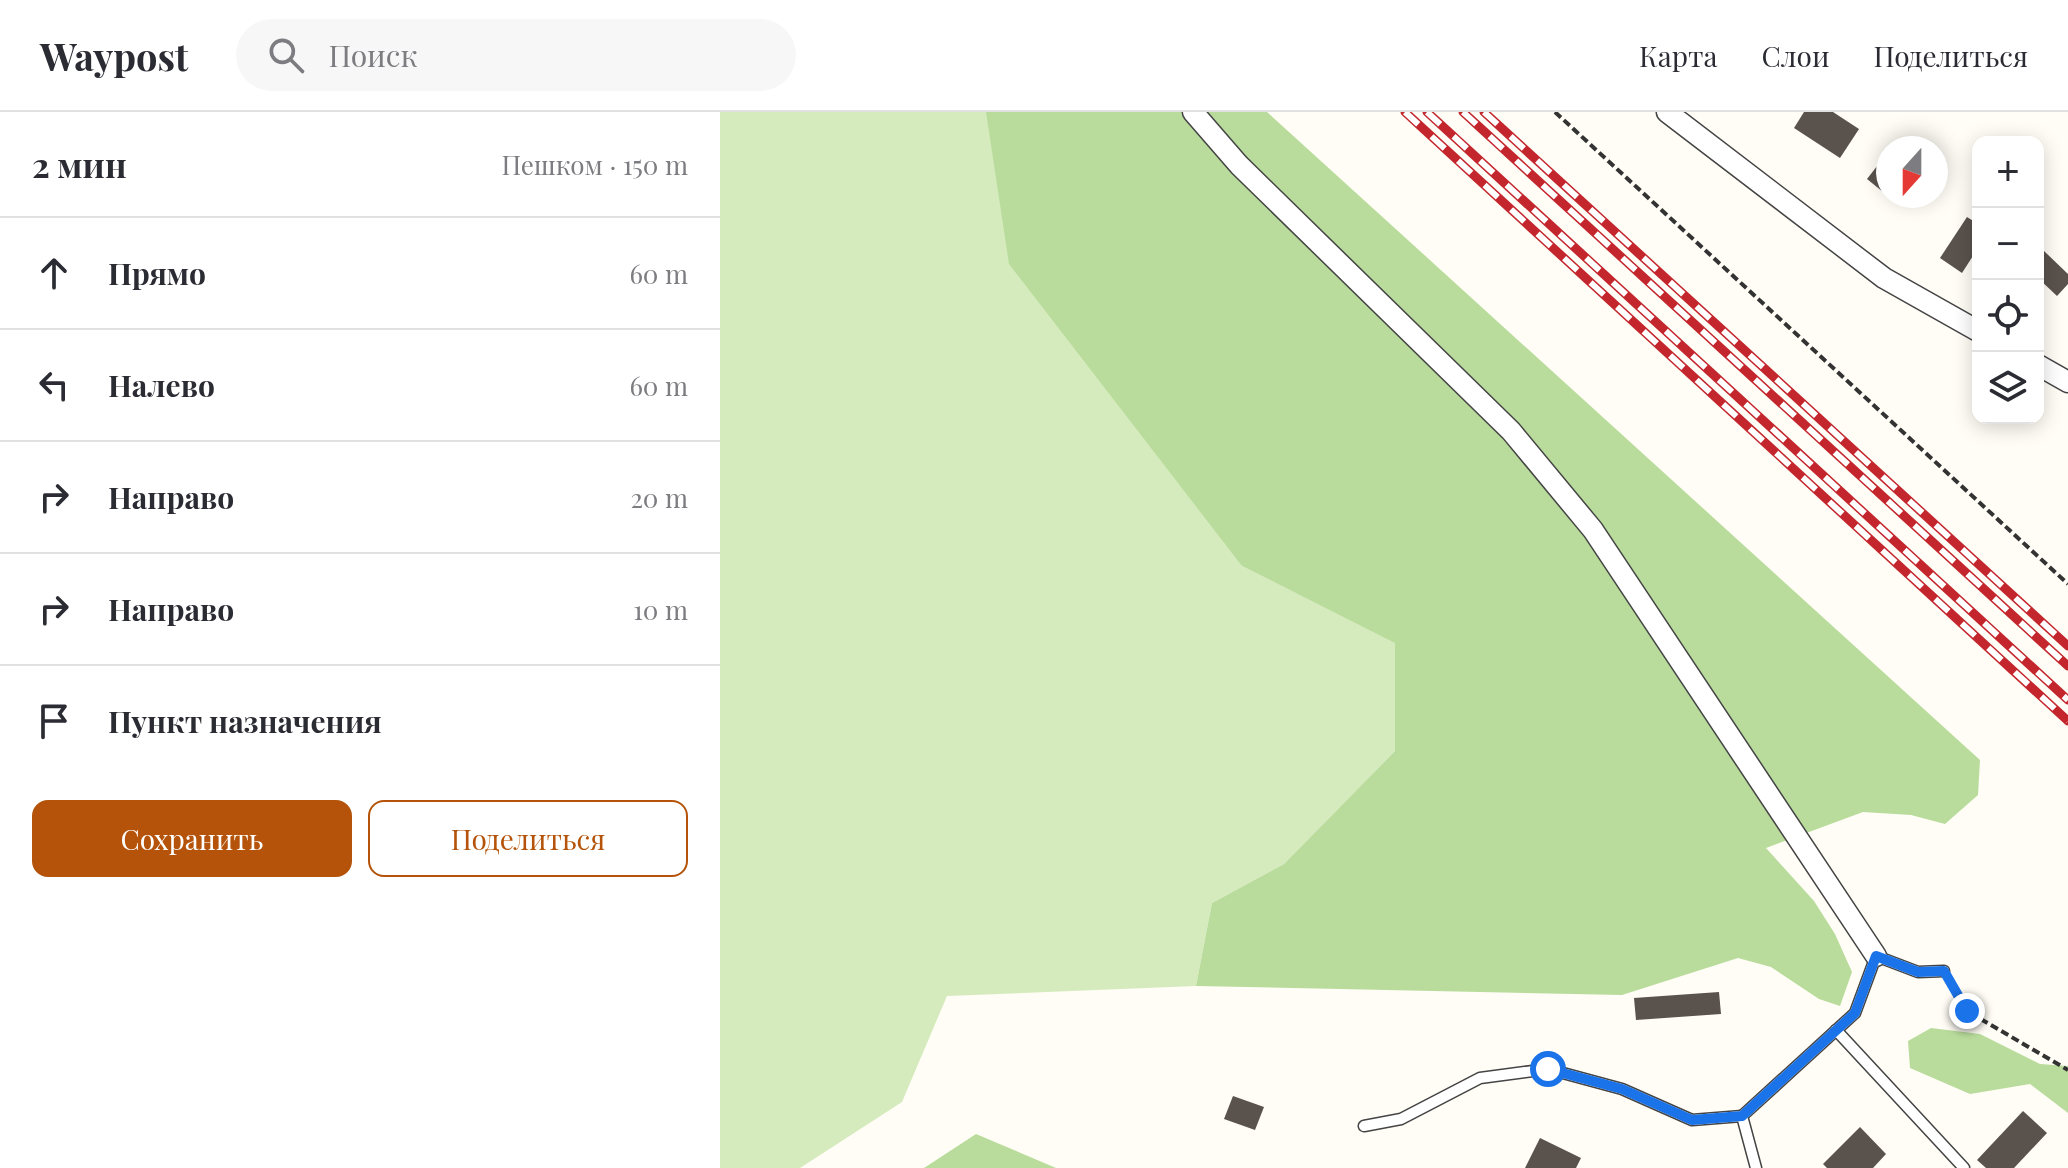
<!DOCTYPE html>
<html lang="ru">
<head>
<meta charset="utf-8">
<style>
	:root { --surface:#fff; --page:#f7f7f7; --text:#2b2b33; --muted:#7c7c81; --line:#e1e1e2; --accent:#b45309 }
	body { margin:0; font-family:"Playfair Display",serif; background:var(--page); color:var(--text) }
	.controls { position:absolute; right:24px; top:24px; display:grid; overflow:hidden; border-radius:16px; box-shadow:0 4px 20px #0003 }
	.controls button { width:72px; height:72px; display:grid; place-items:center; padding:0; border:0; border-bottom:2px solid var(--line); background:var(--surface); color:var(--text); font:40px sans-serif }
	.compass { position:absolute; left:1156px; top:24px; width:72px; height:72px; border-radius:50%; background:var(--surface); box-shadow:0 4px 20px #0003; rotate:201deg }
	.stop { position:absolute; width:24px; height:24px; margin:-18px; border:6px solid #1a73e8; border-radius:50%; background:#fff }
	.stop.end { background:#1a73e8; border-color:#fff; box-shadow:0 2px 8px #0008 }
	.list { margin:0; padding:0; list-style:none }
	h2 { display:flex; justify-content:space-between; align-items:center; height:104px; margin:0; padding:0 32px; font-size:34px }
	h2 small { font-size:26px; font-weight:400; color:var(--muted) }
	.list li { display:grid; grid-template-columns:52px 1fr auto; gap:24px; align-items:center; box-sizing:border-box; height:112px; padding:0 32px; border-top:2px solid var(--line) }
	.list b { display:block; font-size:30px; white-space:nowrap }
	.list em { font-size:26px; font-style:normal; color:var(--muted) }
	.actions { display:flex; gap:16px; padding:24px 32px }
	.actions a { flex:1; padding:18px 0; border:2px solid var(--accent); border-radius:16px; text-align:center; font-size:28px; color:var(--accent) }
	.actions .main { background:var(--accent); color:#fff }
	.icon { flex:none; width:44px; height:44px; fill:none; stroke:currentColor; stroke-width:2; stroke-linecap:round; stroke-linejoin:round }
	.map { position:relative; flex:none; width:1348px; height:1056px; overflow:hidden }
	header { display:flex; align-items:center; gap:48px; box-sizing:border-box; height:112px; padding:0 40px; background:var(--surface); border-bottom:2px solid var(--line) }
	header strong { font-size:38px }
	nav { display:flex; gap:44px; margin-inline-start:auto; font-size:28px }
	.search { width:560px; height:72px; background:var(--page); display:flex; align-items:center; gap:20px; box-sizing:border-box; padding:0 28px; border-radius:44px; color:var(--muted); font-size:30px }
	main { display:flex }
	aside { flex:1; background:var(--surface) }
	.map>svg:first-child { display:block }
	.green { fill:#d5ebbd }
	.forest { fill:#b9dc9c }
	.building { fill:#5a524d }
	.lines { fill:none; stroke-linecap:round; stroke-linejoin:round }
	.service-casing { stroke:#444; stroke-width:13 }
	.minor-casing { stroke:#444; stroke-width:23 }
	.path { stroke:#333; stroke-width:4; stroke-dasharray:8 4; stroke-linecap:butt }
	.service { stroke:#fff; stroke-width:10 }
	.minor { stroke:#fff; stroke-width:20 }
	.rail-casing { stroke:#c4262e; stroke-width:9 }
	.rail { stroke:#fff; stroke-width:6; stroke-dasharray:18; stroke-linecap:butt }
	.route { stroke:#1a73e8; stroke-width:10 }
</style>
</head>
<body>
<header>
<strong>Waypost</strong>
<div class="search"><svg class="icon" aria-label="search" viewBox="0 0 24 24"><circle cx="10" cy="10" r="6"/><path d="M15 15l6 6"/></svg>Поиск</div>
<nav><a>Карта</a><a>Слои</a><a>Поделиться</a></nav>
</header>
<main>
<aside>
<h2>2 мин<small>Пешком · 150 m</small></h2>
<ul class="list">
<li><svg class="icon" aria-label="ahead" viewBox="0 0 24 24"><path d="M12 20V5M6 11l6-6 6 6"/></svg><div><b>Прямо</b></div><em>60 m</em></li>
<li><svg class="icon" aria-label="left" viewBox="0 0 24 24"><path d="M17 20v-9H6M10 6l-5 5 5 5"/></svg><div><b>Налево</b></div><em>60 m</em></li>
<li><svg class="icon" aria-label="right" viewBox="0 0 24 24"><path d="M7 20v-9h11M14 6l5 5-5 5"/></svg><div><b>Направо</b></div><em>20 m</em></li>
<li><svg class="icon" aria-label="right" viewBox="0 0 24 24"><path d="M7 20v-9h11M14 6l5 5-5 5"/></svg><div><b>Направо</b></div><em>10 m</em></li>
<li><svg class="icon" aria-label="arrive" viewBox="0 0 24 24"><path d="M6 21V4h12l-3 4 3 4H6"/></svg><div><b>Пункт назначения</b></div></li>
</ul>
<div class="actions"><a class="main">Сохранить</a><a>Поделиться</a></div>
</aside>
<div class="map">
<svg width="1348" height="1056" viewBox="0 0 1348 1056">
	<rect width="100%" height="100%" fill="#fffdf5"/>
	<path class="green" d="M0,0H266L522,454L675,530V639L564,752L492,791L476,874L227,884L182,990L80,1056H0Z"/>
	<g class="forest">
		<path d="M266,0H547L1260,648L1258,683L1225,712L1191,703L1143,700L1046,736L1094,789L1115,822L1132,860L1120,894L1099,887L1051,855L1018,846L902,883L476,874L492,791L564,752L675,639V531L522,454L289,152Z"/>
		<path d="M1211,916L1260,922L1320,952L1348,954V1001L1310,972L1250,982L1190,956L1188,929Z"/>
		<path d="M256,1022L336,1056H204Z"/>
	</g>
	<g class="building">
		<path d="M1084,0H1113L1139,17L1120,46L1074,16Z"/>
		<path d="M1168,40V84L1147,67Z"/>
		<path d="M1247,105L1258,112V136L1242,161L1220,146Z"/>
		<path d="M1324,139L1348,162V172L1337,184L1318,166V145Z"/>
		<path d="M999,880L1001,902L916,908L914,886Z"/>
		<path d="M513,984L544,995L535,1018L504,1007Z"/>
		<path d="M1303,999L1327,1021L1294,1056H1266L1257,1048Z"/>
		<path d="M1140,1015L1166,1042L1153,1056H1107L1103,1052Z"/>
		<path d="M820,1026L861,1046L856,1056H805Z"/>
	</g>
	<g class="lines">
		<defs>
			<g id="service">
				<path d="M1116,918L1244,1056"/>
				<path d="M644,1014L681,1007L760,966L828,957L902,977L972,1008L1022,1004"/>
				<path d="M1036,1056L1022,1004L1135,901L1156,844L1198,860L1224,859"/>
			</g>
			<g id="minor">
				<path d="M473,0L519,53L791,319L873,418L1156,844"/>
				<path d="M947,0L1164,166L1258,219"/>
				<path d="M1318,253L1348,270"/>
			</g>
		</defs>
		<use href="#service" class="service-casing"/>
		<use href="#minor" class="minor-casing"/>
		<g class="path">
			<path d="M835,0L1348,472"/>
			<path d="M1231,871L1247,899L1348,958"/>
		</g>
		<use href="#service" class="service"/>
		<use href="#minor" class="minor"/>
		<defs>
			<g id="rail">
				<path d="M685,0L1348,609"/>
				<path d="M707,0L1348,588"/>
				<path d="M743,0L1348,554"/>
				<path d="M764,0L1348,534"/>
			</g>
		</defs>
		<use href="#rail" class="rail-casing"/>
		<use href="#rail" class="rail"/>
	</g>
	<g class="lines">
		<path class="route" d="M828,957L902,977L972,1008L1022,1004L1135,901L1156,844L1198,860L1224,859L1247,899"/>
	</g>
</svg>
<div class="controls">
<button>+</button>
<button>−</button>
<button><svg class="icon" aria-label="locate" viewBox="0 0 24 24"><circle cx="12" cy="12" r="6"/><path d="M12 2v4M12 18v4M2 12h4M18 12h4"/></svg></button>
<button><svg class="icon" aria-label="layers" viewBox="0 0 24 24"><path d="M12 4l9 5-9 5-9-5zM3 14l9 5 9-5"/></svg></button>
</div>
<svg class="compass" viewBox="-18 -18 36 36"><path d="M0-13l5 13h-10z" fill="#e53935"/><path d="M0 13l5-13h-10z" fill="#7c7c81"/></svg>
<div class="stop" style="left:828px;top:957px"></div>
<div class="stop end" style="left:1247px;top:899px"></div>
</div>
</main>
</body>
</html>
